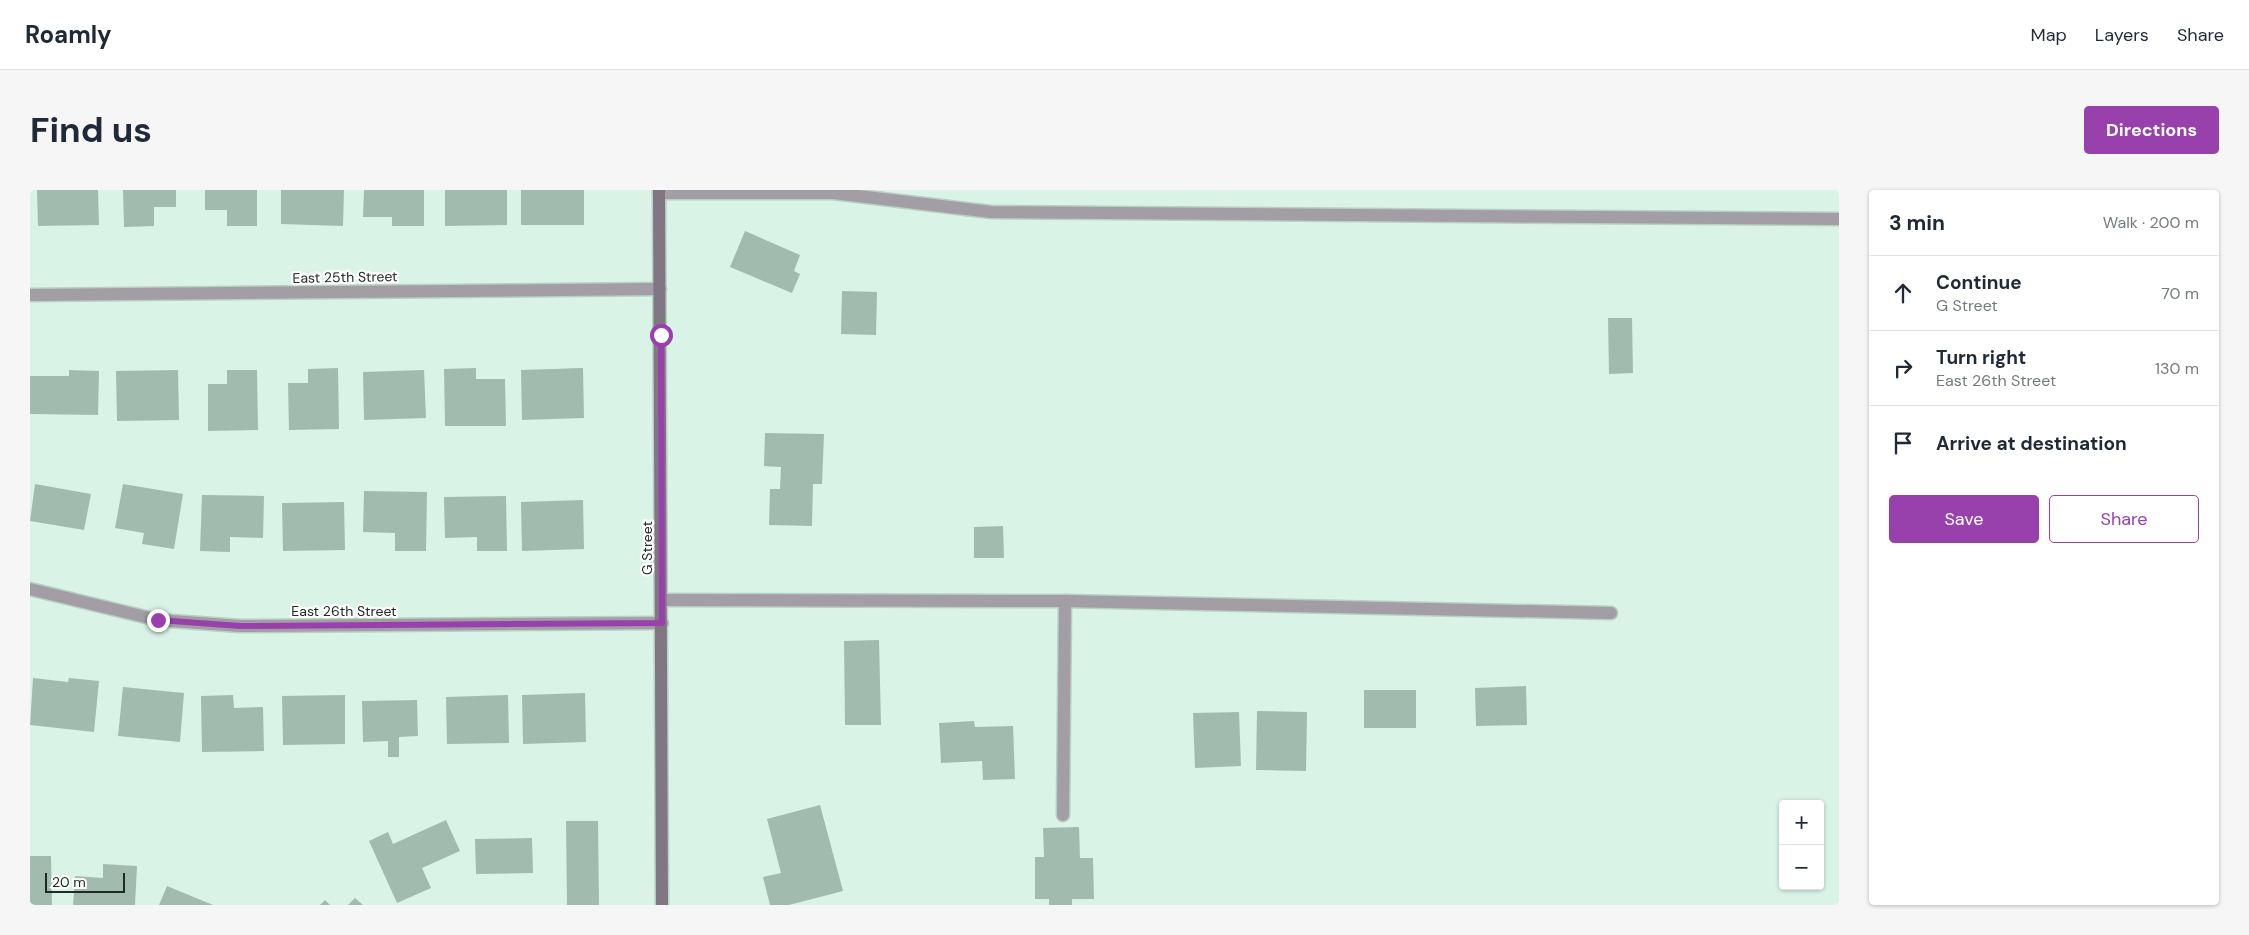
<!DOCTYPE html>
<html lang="en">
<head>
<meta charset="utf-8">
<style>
	:root { --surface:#fff; --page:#f6f6f7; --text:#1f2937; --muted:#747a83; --line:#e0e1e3; --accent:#9841ad }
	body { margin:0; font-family:"DM Sans",sans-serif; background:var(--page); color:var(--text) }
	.controls { position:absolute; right:15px; bottom:15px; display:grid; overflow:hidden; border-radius:5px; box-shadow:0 1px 4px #0004 }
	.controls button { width:45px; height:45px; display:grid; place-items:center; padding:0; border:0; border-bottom:1px solid var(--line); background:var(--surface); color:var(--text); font:25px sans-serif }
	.scale { position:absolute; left:15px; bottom:12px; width:80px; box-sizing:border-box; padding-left:5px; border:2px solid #202925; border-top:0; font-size:14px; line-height:18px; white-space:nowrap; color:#202925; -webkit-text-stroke:4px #fff; paint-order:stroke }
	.stop { position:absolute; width:15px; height:15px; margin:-11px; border:4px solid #9841ad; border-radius:50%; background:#fff }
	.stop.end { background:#9841ad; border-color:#fff; box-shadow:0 1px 5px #0008 }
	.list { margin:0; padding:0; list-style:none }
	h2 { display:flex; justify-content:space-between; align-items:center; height:65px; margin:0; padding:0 20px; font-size:21px }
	h2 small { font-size:16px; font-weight:400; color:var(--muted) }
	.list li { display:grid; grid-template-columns:32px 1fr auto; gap:15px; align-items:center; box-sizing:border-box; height:75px; padding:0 20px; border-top:1px solid var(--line) }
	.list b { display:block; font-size:19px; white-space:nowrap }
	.list p { margin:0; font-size:16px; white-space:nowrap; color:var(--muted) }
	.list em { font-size:16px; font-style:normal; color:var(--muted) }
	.actions { display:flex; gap:10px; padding:15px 20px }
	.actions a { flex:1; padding:11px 0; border:1px solid var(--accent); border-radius:5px; text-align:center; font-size:18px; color:var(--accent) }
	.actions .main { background:var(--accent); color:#fff }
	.icon { flex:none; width:28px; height:28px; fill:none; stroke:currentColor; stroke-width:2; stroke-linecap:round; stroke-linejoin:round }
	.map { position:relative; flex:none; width:1809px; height:715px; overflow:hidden; border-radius:5px }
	header { display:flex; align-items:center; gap:30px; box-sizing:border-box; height:70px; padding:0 25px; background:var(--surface); border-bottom:1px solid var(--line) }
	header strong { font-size:24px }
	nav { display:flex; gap:28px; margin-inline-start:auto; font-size:18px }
	.intro { display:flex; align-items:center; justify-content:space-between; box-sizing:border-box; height:120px; padding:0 30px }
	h1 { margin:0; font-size:35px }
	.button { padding:12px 22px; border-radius:5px; background:var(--accent); color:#fff; font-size:18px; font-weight:700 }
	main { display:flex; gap:30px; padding:0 30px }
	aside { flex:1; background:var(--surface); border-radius:5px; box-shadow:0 1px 4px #0004 }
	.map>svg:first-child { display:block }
	.building { fill:#a2bbaf }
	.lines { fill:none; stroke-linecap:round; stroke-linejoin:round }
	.service-casing { stroke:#b8cfc4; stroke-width:15 }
	.minor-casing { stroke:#b8cfc4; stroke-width:15 }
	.secondary-casing { stroke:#b8cfc4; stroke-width:15 }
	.service { stroke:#a39da5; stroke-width:12 }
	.minor { stroke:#a39da5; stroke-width:12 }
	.secondary { stroke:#807783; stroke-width:12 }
	.route { stroke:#9841ad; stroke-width:6 }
	.labels { text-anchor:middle; stroke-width:4.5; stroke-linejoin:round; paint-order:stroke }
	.street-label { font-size:14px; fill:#202925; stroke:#fff }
</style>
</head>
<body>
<header>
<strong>Roamly</strong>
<nav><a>Map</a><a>Layers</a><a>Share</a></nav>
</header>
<div class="intro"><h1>Find us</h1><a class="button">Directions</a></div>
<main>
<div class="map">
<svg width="1809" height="715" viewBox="0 0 1809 715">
	<rect width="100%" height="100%" fill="#d9f3e7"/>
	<g class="building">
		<path d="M7,0H68L69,35L8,36Z"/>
		<path d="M93,0H146V17H124V36L94,37Z"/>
		<path d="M175,0H227V36H197V20H175Z"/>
		<path d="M251,0H314L313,36L251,34Z"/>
		<path d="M334,0H394V36H362V27H333Z"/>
		<path d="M415,0H477V35L415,36Z"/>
		<rect x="491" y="0" width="63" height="35"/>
		<path d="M715,41L770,65L764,81L770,84L762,103L700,77Z"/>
		<path d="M812,101L847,102L846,145L811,144Z"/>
		<path d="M1578,128H1602L1603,183L1579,184Z"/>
		<path d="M308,178L309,239L259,240L258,193H278V179Z"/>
		<path d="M446,178V189H475L476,236H415L414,179Z"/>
		<path d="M553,178L554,228L492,230L491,180Z"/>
		<path d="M39,180L69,181L68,225L0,224V186H39Z"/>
		<path d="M148,180L149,230L87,231L86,181Z"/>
		<path d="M197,180H227L228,240L178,241V194H197Z"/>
		<path d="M394,180L396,228L334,230L333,182Z"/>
		<path d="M735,243L794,244L792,294H783L782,336L739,335L740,299H750L751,277L734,276Z"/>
		<path d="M5,294L61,304L54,340L0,331Z"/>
		<path d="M93,294L153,304L144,359L112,354L114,343L85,338Z"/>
		<path d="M334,301L397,302L396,361H365V343L333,342Z"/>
		<path d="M172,305L234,306L233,348L200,347V362L170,361Z"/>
		<path d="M476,306L477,361H447V347L415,348L414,307Z"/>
		<path d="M553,310L554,359L492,361L491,312Z"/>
		<path d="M314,312L315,360L253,361L252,313Z"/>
		<path d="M973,336L974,368H944V337Z"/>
		<path d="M849,450L851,535H815L814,451Z"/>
		<path d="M3,488L38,492L39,488L69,491L64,542L0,535Z"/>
		<path d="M1496,496L1497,535L1446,536L1445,498Z"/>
		<path d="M93,497L154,503L150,552L88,546Z"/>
		<rect x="1334" y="500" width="52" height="38"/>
		<path d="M555,503L556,552L493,554L492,505Z"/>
		<path d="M203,505L204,518L233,517L234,561L172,562L171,506Z"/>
		<path d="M315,505V554L253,555L252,506Z"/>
		<path d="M478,505L479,553L417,554L416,507Z"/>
		<path d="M387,510L388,546L369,547V567H358V551L333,552L332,511Z"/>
		<path d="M1227,521L1277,522L1276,581L1226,580Z"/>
		<path d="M1209,522L1211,576L1165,578L1163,523Z"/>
		<path d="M944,531L945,537L983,536L985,589L953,590L952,571L911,573L909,533Z"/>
		<path d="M790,615L813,701L759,715H740L733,687L751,683L737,629Z"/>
		<path d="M416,630L430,661L392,678L401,698L367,713L339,651L358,642L363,654Z"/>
		<path d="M536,631H568L569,715H537Z"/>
		<path d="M1049,637L1050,668H1063L1064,709H1042V715H1019V709H1005V667H1014L1013,638Z"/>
		<path d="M502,648L503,683L446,684L445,649Z"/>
		<path d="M0,666H21L22,715H0Z"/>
		<path d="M73,674L107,676L105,715H43L45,686L73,688Z"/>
		<path d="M137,696L183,715H129Z"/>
		<path d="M325,708L333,715H318Z"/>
		<path d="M295,710L300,715H290Z"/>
	</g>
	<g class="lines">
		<defs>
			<path id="service" d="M1033,625L1035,411"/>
			<g id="minor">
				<path d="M629,3H803L961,22L1809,29"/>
				<path d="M0,105L630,99"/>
				<path d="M0,399L128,430L210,436L632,433"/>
				<path d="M632,410L1035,411L1581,423"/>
			</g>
			<path id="secondary" d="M629,0L632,715"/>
		</defs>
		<use href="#service" class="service-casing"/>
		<use href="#minor" class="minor-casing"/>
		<use href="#secondary" class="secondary-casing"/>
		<use href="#service" class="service"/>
		<use href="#minor" class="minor"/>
		<use href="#secondary" class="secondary"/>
	</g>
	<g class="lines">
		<path class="route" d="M128,430L210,436L632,433L631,145"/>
	</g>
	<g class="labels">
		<g class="street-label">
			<text transform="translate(315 87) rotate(-1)" y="5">East 25th Street</text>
			<text transform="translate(617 358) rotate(-90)" y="5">G Street</text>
			<text x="314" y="426">East 26th Street</text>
		</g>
	</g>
</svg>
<div class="controls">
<button>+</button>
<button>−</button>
</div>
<div class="scale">20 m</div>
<div class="stop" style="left:631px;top:145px"></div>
<div class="stop end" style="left:128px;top:430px"></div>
</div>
<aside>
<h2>3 min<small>Walk · 200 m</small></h2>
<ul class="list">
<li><svg class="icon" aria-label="ahead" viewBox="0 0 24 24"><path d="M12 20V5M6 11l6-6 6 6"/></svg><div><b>Continue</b><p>G Street</p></div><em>70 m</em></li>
<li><svg class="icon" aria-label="right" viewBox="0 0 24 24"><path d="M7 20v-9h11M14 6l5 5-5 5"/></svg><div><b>Turn right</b><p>East 26th Street</p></div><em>130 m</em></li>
<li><svg class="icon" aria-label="arrive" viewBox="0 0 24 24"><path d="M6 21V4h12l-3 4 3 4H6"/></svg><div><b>Arrive at destination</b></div></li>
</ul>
<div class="actions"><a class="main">Save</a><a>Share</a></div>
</aside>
</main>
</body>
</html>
